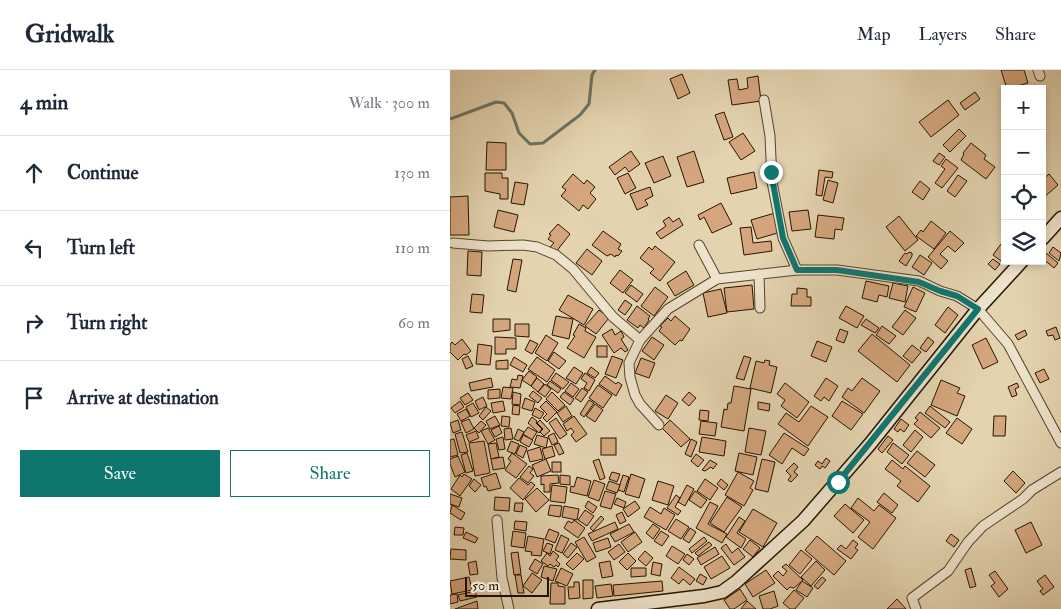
<!DOCTYPE html>
<html lang="en">
<head>
<meta charset="utf-8">
<style>
	:root { --surface:#fff; --page:#f6f6f7; --text:#1f2937; --muted:#747a83; --line:#e0e1e3; --accent:#0f766e }
	body { margin:0; font-family:"IM FELL Double Pica",serif; background:var(--page); color:var(--text) }
	.controls { position:absolute; right:15px; top:15px; display:grid; overflow:hidden; border-radius:0px; box-shadow:0 2px 8px #0003 }
	.controls button { width:45px; height:45px; display:grid; place-items:center; padding:0; border:0; border-bottom:1px solid var(--line); background:var(--surface); color:var(--text); font:25px sans-serif }
	.scale { position:absolute; left:15px; bottom:12px; width:84px; box-sizing:border-box; padding-left:5px; border:2px solid #271400; border-top:0; font-size:14px; line-height:18px; white-space:nowrap; color:#271400; -webkit-text-stroke:4px #ede2cb; paint-order:stroke }
	.stop { position:absolute; width:15px; height:15px; margin:-11px; border:4px solid #0f766e; border-radius:50%; background:#fff }
	.stop.end { background:#0f766e; border-color:#fff; box-shadow:0 1px 5px #0008 }
	.list { margin:0; padding:0; list-style:none }
	h2 { display:flex; justify-content:space-between; align-items:center; height:65px; margin:0; padding:0 20px; font-size:21px }
	h2 small { font-size:16px; font-weight:400; color:var(--muted) }
	.list li { display:grid; grid-template-columns:32px 1fr auto; gap:15px; align-items:center; box-sizing:border-box; height:75px; padding:0 20px; border-top:1px solid var(--line) }
	.list b { display:block; font-size:19px; white-space:nowrap }
	.list em { font-size:16px; font-style:normal; color:var(--muted) }
	.actions { display:flex; gap:10px; padding:15px 20px }
	.actions a { flex:1; padding:11px 0; border:1px solid var(--accent); border-radius:0px; text-align:center; font-size:18px; color:var(--accent) }
	.actions .main { background:var(--accent); color:#fff }
	.icon { flex:none; width:28px; height:28px; fill:none; stroke:currentColor; stroke-width:2; stroke-linecap:round; stroke-linejoin:round }
	.map { position:relative; flex:none; width:611px; height:539px; overflow:hidden }
	header { display:flex; align-items:center; gap:30px; box-sizing:border-box; height:70px; padding:0 25px; background:var(--surface); border-bottom:1px solid var(--line) }
	header strong { font-size:24px }
	nav { display:flex; gap:28px; margin-inline-start:auto; font-size:18px }
	main { display:flex }
	aside { flex:1; background:var(--surface) }
	.map>svg:first-child { display:block }
	.lines { fill:none; stroke-linecap:round; stroke-linejoin:round }
	.stream { stroke:#6a7664; stroke-width:3 }
	.building { fill:#d5a67d; stroke:#271400 }
	.minor-casing { stroke:#56442c; stroke-width:11 }
	.secondary-casing { stroke:#271400; stroke-width:15 }
	.minor { stroke:#ede2cb; stroke-width:9 }
	.secondary { stroke:#ede2cb; stroke-width:12 }
	.route { stroke:#0f766e; stroke-width:6 }
</style>
</head>
<body>
<header>
<strong>Gridwalk</strong>
<nav><a>Map</a><a>Layers</a><a>Share</a></nav>
</header>
<main>
<aside>
<h2>4 min<small>Walk · 300 m</small></h2>
<ul class="list">
<li><svg class="icon" aria-label="ahead" viewBox="0 0 24 24"><path d="M12 20V5M6 11l6-6 6 6"/></svg><div><b>Continue</b></div><em>130 m</em></li>
<li><svg class="icon" aria-label="left" viewBox="0 0 24 24"><path d="M17 20v-9H6M10 6l-5 5 5 5"/></svg><div><b>Turn left</b></div><em>110 m</em></li>
<li><svg class="icon" aria-label="right" viewBox="0 0 24 24"><path d="M7 20v-9h11M14 6l5 5-5 5"/></svg><div><b>Turn right</b></div><em>60 m</em></li>
<li><svg class="icon" aria-label="arrive" viewBox="0 0 24 24"><path d="M6 21V4h12l-3 4 3 4H6"/></svg><div><b>Arrive at destination</b></div></li>
</ul>
<div class="actions"><a class="main">Save</a><a>Share</a></div>
</aside>
<div class="map">
<svg width="611" height="539" viewBox="0 0 611 539">
	<rect width="100%" height="100%" fill="#e3d3af"/>
	<filter id="stains"><feTurbulence type="fractalNoise" baseFrequency=".004" numOctaves="4"/><feColorMatrix values="0 0 0 0 .2 0 0 0 0 .09 0 0 0 0 .02 0 0 0 .5 -.17"/></filter>
	<radialGradient id="worn" r=".72"><stop offset=".6" stop-color="#630" stop-opacity="0"/><stop offset="1" stop-color="#630" stop-opacity=".3"/></radialGradient>
	<g class="lines">
		<path class="stream" d="M0,49L46,32L54,33L62,43L69,63L80,74L93,73L130,45L139,34L142,5L145,0"/>
	</g>
	<g class="building">
		<path d="M551,0H574L578,13L557,19Z"/>
		<path d="M232,4L240,23L228,29L220,9Z"/>
		<path d="M308,6L311,31L282,35L278,10L287,9L289,20L298,18L297,8Z"/>
		<path d="M525,22L530,29L515,40L510,33Z"/>
		<path d="M498,30L509,45L481,67L469,52Z"/>
		<path d="M274,42L283,67L274,70L265,45Z"/>
		<path d="M509,59L516,66L500,82L493,75Z"/>
		<path d="M293,63L305,81L291,90L279,72Z"/>
		<path d="M37,72L56,73V100H36Z"/>
		<path d="M521,73L536,85L534,89L545,97L536,109L511,90L514,84L513,83Z"/>
		<path d="M181,81L190,94L179,102L175,97L165,105L159,97Z"/>
		<path d="M244,81L254,112L237,117L227,87Z"/>
		<path d="M489,83L495,87L489,95L483,91Z"/>
		<path d="M213,86L221,106L204,113L195,93Z"/>
		<path d="M496,89L508,98L492,118L485,113L495,99L491,96Z"/>
		<path d="M369,100L383,102L382,108L375,107L372,126L366,125Z"/>
		<path d="M304,102L307,118L281,124L277,108Z"/>
		<path d="M35,103H52V108H58V129H50V124L35,121Z"/>
		<path d="M178,103L186,118L175,124L167,108Z"/>
		<path d="M123,104L134,114L137,110L145,117L140,123L146,129L138,139L133,135L129,141L111,126L116,120L112,117Z"/>
		<path d="M599,104L608,115L592,129V110Z"/>
		<path d="M508,105L517,111L505,127L497,121Z"/>
		<path d="M378,110L388,113L383,133L373,130Z"/>
		<path d="M470,111L480,119L473,130L462,122Z"/>
		<path d="M65,112L78,114L74,135L61,133Z"/>
		<path d="M200,117L203,126L195,130L198,135L187,140L180,124Z"/>
		<path d="M18,126L19,165H0V127Z"/>
		<path d="M271,133L282,154L262,163L254,147L250,150L248,145Z"/>
		<path d="M48,140L68,145L64,162L44,157Z"/>
		<path d="M358,140L361,159L342,161L339,142Z"/>
		<path d="M325,143L331,162L307,169L301,150Z"/>
		<path d="M368,145L394,148L392,160L385,159L384,169L365,167Z"/>
		<path d="M449,146L468,170L455,181L436,157Z"/>
		<path d="M219,147L223,152L229,148L233,155L211,169L206,163L216,156L213,151Z"/>
		<path d="M481,151L496,163L484,179L466,166L471,160L473,162Z"/>
		<path d="M108,154L120,164L106,182L100,177L104,173L98,169L101,165L99,164Z"/>
		<path d="M301,157L303,173L321,171L322,181L294,185L290,158Z"/>
		<path d="M153,161L171,174L168,179L172,181L168,186L166,185L165,187L161,184L157,186L142,175Z"/>
		<path d="M500,161L514,173L505,182L498,176L490,184L498,191L491,199L478,187Z"/>
		<path d="M551,174L555,177V185L551,191L543,185Z"/>
		<path d="M205,176L225,192L210,211L200,203L204,199L190,188L199,177L202,180Z"/>
		<path d="M603,177L611,183L609,191L599,183Z"/>
		<path d="M137,179L152,191L142,205L126,193Z"/>
		<path d="M18,181L32,182L31,206L17,205Z"/>
		<path d="M459,182L462,183V186L456,196L449,191L455,183L457,184Z"/>
		<path d="M596,183L608,193L604,198L592,188Z"/>
		<path d="M470,185L482,193L474,205L462,197Z"/>
		<path d="M63,189L72,190L66,222L57,220Z"/>
		<path d="M543,189L550,194L545,200L538,194Z"/>
		<path d="M170,200L183,210L173,223L160,213Z"/>
		<path d="M236,201L244,215L225,226L217,213Z"/>
		<path d="M416,211L439,216L437,227L429,225L427,232L412,228Z"/>
		<path d="M443,213L458,216L455,232L439,228Z"/>
		<path d="M181,215L193,224L187,232L175,223Z"/>
		<path d="M302,215L304,239L277,242L274,218Z"/>
		<path d="M205,217L218,227L204,246L191,236Z"/>
		<path d="M463,217L475,223L466,242L454,237Z"/>
		<path d="M347,218L357,219V227H361V236H341L342,224H347Z"/>
		<path d="M271,219L277,243L258,247L253,223Z"/>
		<path d="M22,224L34,225L32,243L20,242Z"/>
		<path d="M118,225L143,239L134,255L109,240Z"/>
		<path d="M175,230L182,235L175,245L168,240Z"/>
		<path d="M187,236L200,246L198,249L199,250L194,258L190,255L188,258L177,250Z"/>
		<path d="M396,236L414,246L407,258L389,248Z"/>
		<path d="M498,237L508,245L495,263L485,255Z"/>
		<path d="M149,240L159,248L146,264L135,256Z"/>
		<path d="M455,240L466,248L453,265L442,257Z"/>
		<path d="M106,246L123,249L119,269L102,265Z"/>
		<path d="M225,246L240,259L232,271L230,270L225,275L209,261L212,257L210,256L218,248L221,251Z"/>
		<path d="M43,249H60V260L43,262Z"/>
		<path d="M416,249L429,258L425,263L411,255Z"/>
		<path d="M65,254H79V267L65,266Z"/>
		<path d="M129,254L136,258L135,261L146,267L134,288L117,278L125,266L123,265Z"/>
		<path d="M432,256L446,266L439,274L426,265Z"/>
		<path d="M606,257L610,268L605,270L603,265L598,266L596,261Z"/>
		<path d="M162,259L165,265L171,261L174,267L171,269L178,280L175,282L171,278L164,283L152,265Z"/>
		<path d="M390,259L398,262L394,273L386,270Z"/>
		<path d="M575,260L577,265L568,270L565,265Z"/>
		<path d="M422,264L460,295L447,312L408,281Z"/>
		<path d="M96,265L108,273L97,291L85,283Z"/>
		<path d="M45,267L66,268V279H56V284H45Z"/>
		<path d="M202,267L214,275L204,290L192,281Z"/>
		<path d="M478,267L484,272L476,282L470,278Z"/>
		<path d="M536,268L548,292L533,299L522,275Z"/>
		<path d="M12,269L21,281L16,285L14,284L8,290L0,282V275L2,272L5,275Z"/>
		<path d="M80,270L88,274L82,284L75,280Z"/>
		<path d="M367,271L382,277L376,292L361,286Z"/>
		<path d="M28,274L42,276L40,295L26,294Z"/>
		<path d="M462,275L471,282L462,293L453,286Z"/>
		<rect x="147" y="276" width="10" height="11"/>
		<path d="M104,282L116,291L109,299L98,291Z"/>
		<path d="M18,286L23,296L16,299L12,289Z"/>
		<path d="M162,286L173,290L166,308L155,304Z"/>
		<path d="M294,286L301,288L294,310L286,308Z"/>
		<path d="M64,287L77,295L73,302L60,295Z"/>
		<path d="M87,287L105,300L97,312L78,299Z"/>
		<path d="M191,288L205,293L199,308L185,303Z"/>
		<path d="M58,290V299H46V291Z"/>
		<path d="M315,290L320,291L319,295L327,297L321,323L300,318L306,291L314,293Z"/>
		<path d="M124,297L133,303L126,314L116,308Z"/>
		<path d="M141,297L149,303L145,308L137,303Z"/>
		<path d="M594,299L599,309L590,313L585,303Z"/>
		<path d="M79,301L87,307L81,316L72,310Z"/>
		<path d="M106,303L119,312L113,319L101,310Z"/>
		<path d="M135,303L145,310L139,321L134,318L137,313L131,309Z"/>
		<path d="M68,305L73,306L70,318L60,317L62,309L67,310Z"/>
		<path d="M155,306L166,314L168,312L172,315L166,326L149,314Z"/>
		<path d="M41,308L43,317L21,321L19,313Z"/>
		<path d="M87,308L94,314L88,322L81,316Z"/>
		<path d="M376,308L388,316L379,331L374,327L371,331L364,326Z"/>
		<path d="M412,308L430,321L414,343L392,327L398,318L402,321Z"/>
		<path d="M491,310L510,318L507,323L515,326L507,346L481,335Z"/>
		<path d="M100,311L111,319L108,323L97,315Z"/>
		<path d="M121,313L129,319L123,327L115,321Z"/>
		<path d="M335,313L359,332L347,348L331,336L335,330L327,324Z"/>
		<path d="M567,313L569,317L565,319L567,325L562,327L558,317Z"/>
		<path d="M95,314L101,319L95,327L88,322Z"/>
		<path d="M148,315L162,325L153,338L139,328Z"/>
		<path d="M284,316L301,319L294,361L271,357L274,339L277,340L278,333H281Z"/>
		<path d="M53,317L63,318L61,329L51,328Z"/>
		<path d="M132,318L138,322L131,332L125,328Z"/>
		<path d="M50,319V328L38,329V320Z"/>
		<path d="M83,321L92,328L88,333L79,326Z"/>
		<path d="M63,322L71,324L70,335L62,334Z"/>
		<path d="M102,322L115,335L108,341L96,329Z"/>
		<path d="M114,322L124,329L120,335L110,327Z"/>
		<path d="M239,322L246,328L239,336L232,330Z"/>
		<path d="M18,323L23,330L15,335L10,328Z"/>
		<path d="M216,325L228,333L218,349L205,341Z"/>
		<path d="M33,327L37,336L29,340L25,331Z"/>
		<path d="M75,328L85,332L82,341L72,338Z"/>
		<path d="M139,330L144,333L134,347L130,344Z"/>
		<path d="M10,331L14,337L5,343L1,338Z"/>
		<path d="M53,331L55,341L43,343L41,333Z"/>
		<path d="M96,331L107,342L97,352L93,348L97,344L90,337Z"/>
		<path d="M392,331L413,344L401,360L382,346Z"/>
		<path d="M308,332L320,334L319,341L308,339Z"/>
		<path d="M23,333L29,343L21,347L16,337Z"/>
		<path d="M145,334L153,340L145,352L136,346Z"/>
		<path d="M63,335L70,336L69,345L62,344Z"/>
		<path d="M116,336L122,346L113,352L107,343Z"/>
		<path d="M361,336L378,347L358,376L328,354L336,343L349,352Z"/>
		<path d="M480,336L500,352L495,358L475,343Z"/>
		<path d="M36,337L41,341L33,350L29,346Z"/>
		<path d="M85,338L94,343L90,349L82,345Z"/>
		<path d="M16,339L20,346L11,351L7,344Z"/>
		<path d="M250,340L259,341L258,351L249,350Z"/>
		<path d="M470,342L490,358L481,368L464,354L468,350L465,348Z"/>
		<path d="M45,346L50,355L40,359L36,351Z"/>
		<path d="M52,346L60,347L59,357L51,356Z"/>
		<path d="M124,346L137,364L126,372L121,365L124,362L121,358L117,361L113,354Z"/>
		<path d="M544,346H556L555,366H543Z"/>
		<path d="M82,347L87,351L86,353L92,359L89,363L78,353Z"/>
		<path d="M106,348L117,364L110,369L99,353Z"/>
		<path d="M507,348L522,359L512,374L496,363Z"/>
		<path d="M19,349L24,359L16,363L11,352Z"/>
		<path d="M451,349L459,355L454,362L450,359L448,362L444,359Z"/>
		<path d="M8,350L11,360L3,363L0,353Z"/>
		<path d="M90,350L100,361L94,366L90,362L93,359L87,353Z"/>
		<path d="M220,350L240,369L231,377L212,358Z"/>
		<path d="M31,351L36,355L29,363L24,358Z"/>
		<path d="M251,351L267,353L265,366L249,364Z"/>
		<path d="M49,356L52,363L45,367L41,360Z"/>
		<path d="M78,357L87,362L82,370L73,364Z"/>
		<path d="M38,358L45,370L38,374L31,361Z"/>
		<path d="M61,358L63,369L55,370L54,359Z"/>
		<path d="M299,358L316,361L311,385L295,382Z"/>
		<path d="M68,359L74,362L69,371L64,369Z"/>
		<path d="M465,360L473,367L461,382L453,375Z"/>
		<path d="M26,361L29,368L19,372L16,365Z"/>
		<path d="M12,362L18,382L10,383L5,364Z"/>
		<path d="M104,363L108,372L102,375L98,366Z"/>
		<path d="M334,363L359,379L354,386L342,378L332,394L319,385Z"/>
		<path d="M73,365L83,370L79,377L70,372Z"/>
		<path d="M87,365L98,368L96,378L84,374Z"/>
		<path d="M438,366L443,370L432,383L428,379Z"/>
		<path d="M53,367L55,379L49,380L46,369Z"/>
		<path d="M252,367L276,371L274,386L249,382Z"/>
		<rect x="151" y="368" width="15" height="17"/>
		<path d="M4,369L8,385L0,387V370Z"/>
		<path d="M241,369L247,372L241,387L235,384Z"/>
		<path d="M34,371L40,403L25,406L19,373Z"/>
		<path d="M61,371L69,374L65,384L57,381Z"/>
		<path d="M46,373L49,387L41,389L38,374Z"/>
		<path d="M109,373L114,383L109,385L104,375Z"/>
		<path d="M443,373L459,385L452,394L437,382Z"/>
		<path d="M70,375L77,378L73,388L66,384Z"/>
		<path d="M102,376L105,386L95,389L92,379Z"/>
		<path d="M90,377L93,389L80,392L77,381Z"/>
		<path d="M467,381L485,395L475,407L457,393Z"/>
		<path d="M17,383L23,401L16,403L11,385Z"/>
		<path d="M62,383L77,394L66,408L55,400L61,391L58,389Z"/>
		<path d="M289,383L307,387L303,405L285,401Z"/>
		<path d="M246,384L254,390L248,397L241,391Z"/>
		<path d="M8,386L15,402L5,407L0,394V389Z"/>
		<path d="M53,387L55,398L43,400L41,389Z"/>
		<path d="M376,388L380,391L375,398L372,396L370,399L365,395L368,391L372,394Z"/>
		<path d="M96,389L101,401L87,407L82,395Z"/>
		<path d="M149,389L155,408L150,410L143,391Z"/>
		<path d="M312,389L325,392L318,422L305,419Z"/>
		<path d="M260,390L267,394L263,399L261,397L255,401L252,400Z"/>
		<path d="M442,390L453,399L455,396L480,416L468,432L447,416L451,411L435,399Z"/>
		<rect x="102" y="392" width="9" height="10"/>
		<path d="M344,393L348,397L344,402L348,405L341,412L338,410L341,406L336,401Z"/>
		<path d="M79,396L83,399L80,403L84,406L78,413L70,407Z"/>
		<path d="M563,401L575,413L566,423L554,411Z"/>
		<path d="M162,402L170,404L167,412L159,409Z"/>
		<path d="M288,402L304,411L300,418L303,420L294,436L275,425Z"/>
		<path d="M46,403L51,418L38,421L36,416L34,417L31,408Z"/>
		<path d="M14,404L22,409L10,426L1,419L10,405L12,407Z"/>
		<path d="M181,404L195,409L189,428L175,424Z"/>
		<path d="M108,405L109,413L100,414V422H94V414L91,415V406Z"/>
		<path d="M110,405L120,406V415L110,414Z"/>
		<path d="M173,405L179,407L174,422L168,420Z"/>
		<path d="M127,407L141,411L137,426L120,422L121,416L124,417Z"/>
		<path d="M69,408L78,415L81,412L85,415L73,430L60,418Z"/>
		<path d="M24,409L31,415L25,422L19,416Z"/>
		<path d="M255,409L268,418L260,430L247,421Z"/>
		<path d="M271,409L278,415L274,420L267,414Z"/>
		<path d="M144,410L155,414L149,431L138,427Z"/>
		<path d="M159,411L170,415L167,423L156,419Z"/>
		<path d="M208,411L224,416L218,435L202,430Z"/>
		<path d="M102,415L117,417L115,433L100,431Z"/>
		<path d="M237,415L244,419L235,436L228,432Z"/>
		<path d="M87,418L99,430L86,442L75,429Z"/>
		<path d="M155,421L166,424L161,439L150,436Z"/>
		<path d="M245,421L257,430L251,438L239,430Z"/>
		<path d="M434,423L448,435L442,443L427,432Z"/>
		<path d="M0,424L12,428L9,437L0,434Z"/>
		<path d="M226,425L230,428L225,437L231,441L228,445L217,438Z"/>
		<path d="M45,427L60,428L59,441L44,440Z"/>
		<path d="M277,427L292,437L274,462L260,453Z"/>
		<path d="M167,428L176,432L174,438L164,434Z"/>
		<path d="M408,428L424,441L429,435L446,448L423,479L408,467L420,452L401,438Z"/>
		<path d="M138,431L147,437L143,443L135,437Z"/>
		<path d="M185,431L190,438L178,447L173,439Z"/>
		<path d="M260,432L268,436L258,454L277,464L272,473L246,458Z"/>
		<path d="M65,433H73L72,442L64,441Z"/>
		<path d="M395,434L414,450L403,463L384,446Z"/>
		<path d="M2,435L15,443L11,450L0,443Z"/>
		<path d="M100,435L112,436L110,447L98,445Z"/>
		<path d="M114,436L129,439L127,450L112,447Z"/>
		<path d="M200,437L211,444L214,438L225,445L216,460L194,447Z"/>
		<path d="M303,439L327,453L313,477L289,462Z"/>
		<path d="M135,440L144,446L137,456L128,450Z"/>
		<path d="M172,442L176,451L170,454L166,445Z"/>
		<path d="M151,446L154,449L143,461L140,458Z"/>
		<path d="M289,447L295,451L287,463L296,469L291,478L276,467Z"/>
		<path d="M226,449L239,457L231,469L218,461Z"/>
		<path d="M124,450L135,458L128,468L114,458L118,451L122,453Z"/>
		<path d="M65,451L77,452L76,461L64,459Z"/>
		<path d="M165,452L168,459L142,471L138,464Z"/>
		<path d="M581,452L592,475L576,483L565,460Z"/>
		<path d="M179,454L184,462L165,472L160,464Z"/>
		<path d="M203,454L210,459L203,469L196,463Z"/>
		<path d="M5,457L14,458L13,465H4Z"/>
		<path d="M240,458L246,462L239,473L233,469Z"/>
		<path d="M99,459L109,463L105,473L95,469Z"/>
		<path d="M63,461L76,463L74,478L61,476Z"/>
		<path d="M211,461L219,466L212,476L204,471Z"/>
		<path d="M16,462L28,468L25,473L13,468Z"/>
		<path d="M185,462L192,472L178,482L171,472Z"/>
		<path d="M501,464L509,470L504,477L496,471Z"/>
		<path d="M111,465L119,469L112,483L105,480Z"/>
		<path d="M78,466L94,469L91,486L81,485L82,482L75,481Z"/>
		<path d="M367,466L396,491L384,505L355,480Z"/>
		<path d="M134,467L146,487L137,492L125,472Z"/>
		<path d="M254,467L257,471L242,483L239,479Z"/>
		<path d="M158,468L161,477L146,482L143,473Z"/>
		<path d="M300,470L310,478L303,487L293,479Z"/>
		<path d="M403,470L408,474L405,478L408,480L401,489L387,479L391,475L396,479Z"/>
		<path d="M259,472L262,475L248,486L245,483Z"/>
		<path d="M97,473L103,475L100,484L93,481Z"/>
		<path d="M121,473L127,477L118,488L113,484Z"/>
		<path d="M169,474L175,482L164,490L158,482Z"/>
		<path d="M276,474L282,483L288,478L295,487L284,495L271,478Z"/>
		<path d="M222,476L235,484L228,494L216,486Z"/>
		<path d="M265,477L269,484L251,495L247,488Z"/>
		<path d="M1,479L16,480V490L0,489Z"/>
		<path d="M351,480L362,489L350,504L339,495Z"/>
		<path d="M103,481L109,486L106,490L110,494L108,497L106,495L104,497L100,494L98,496L91,491L97,483L100,486Z"/>
		<path d="M195,481L203,488L196,496L188,489Z"/>
		<path d="M68,482L71,504L64,505L61,483Z"/>
		<path d="M127,483L134,489L123,500L116,494Z"/>
		<path d="M178,483L186,491L177,500L169,492Z"/>
		<path d="M237,484L244,489L239,495L233,490Z"/>
		<path d="M272,486L280,498L261,509L254,497Z"/>
		<path d="M85,489L93,494L87,504L79,499Z"/>
		<path d="M26,491L28,504L20,505L18,493Z"/>
		<path d="M160,491L163,506L152,508L149,493Z"/>
		<path d="M366,491L375,500L361,516L351,507Z"/>
		<path d="M203,492L212,494L210,506L201,504Z"/>
		<path d="M336,494L353,510L344,518L340,517L337,520L323,506L328,501L333,506L337,501L332,497Z"/>
		<path d="M94,496L107,499L103,511L91,507Z"/>
		<path d="M229,497L245,509L240,515L233,509L229,514L221,508Z"/>
		<path d="M111,498L123,504L117,516L105,511Z"/>
		<path d="M181,498H196V506L181,507Z"/>
		<path d="M521,498L526,516L520,518L515,500Z"/>
		<path d="M316,500L325,513L303,527L295,514Z"/>
		<path d="M545,501L558,519L549,527L541,516L545,513L539,505Z"/>
		<path d="M82,503L92,510L82,523L73,516Z"/>
		<path d="M250,504L257,508L253,515L246,511Z"/>
		<path d="M65,505H71L74,523H68Z"/>
		<path d="M595,505L604,517L593,525L590,521L593,519L587,511Z"/>
		<path d="M19,507L22,520L2,524L0,511Z"/>
		<path d="M372,507L376,510L368,519L364,516Z"/>
		<path d="M133,510H143V528L133,529Z"/>
		<path d="M212,511L213,521L164,526L163,515Z"/>
		<path d="M352,511L363,518L357,527L346,520Z"/>
		<path d="M124,512H129L130,528L119,529L118,517H124Z"/>
		<path d="M101,513H108V516L115,517V534H100Z"/>
		<path d="M161,514L163,526L147,528L145,516Z"/>
		<path d="M290,519L297,530L284,539H280L274,530Z"/>
		<path d="M344,520L354,528L345,539H340L333,533Z"/>
		<path d="M25,521L27,527L10,531L8,525Z"/>
		<path d="M324,521L328,536L320,539H313L309,526Z"/>
		<path d="M7,524L8,532L0,534V525Z"/>
		<path d="M447,529L456,539H437Z"/>
		<path d="M27,531L28,539H5Z"/>
		<path d="M297,531L306,539H291Z"/>
	</g>
	<g class="lines">
		<defs>
			<g id="minor">
				<path d="M588,0L590,6"/>
				<path d="M314,30L320,66L322,112L333,168L347,200"/>
				<path d="M3,173L38,176L73,175L87,177L106,185L123,199L163,247L190,270"/>
				<path d="M249,175L267,209"/>
				<path d="M309,204L310,238"/>
				<path d="M209,355L190,334L185,325L180,307L179,293L190,270L218,239L267,209L347,200H387L469,211L490,221L507,226L528,239L558,274L611,373"/>
				<path d="M47,450L52,508L59,539"/>
				<path d="M466,539L462,528L498,501L518,472L533,456L573,429L582,420L611,402"/>
			</g>
			<g id="secondary">
				<path d="M592,169L611,148"/>
				<path d="M148,539L254,526L272,522L286,512L353,451L420,374L528,239L572,191"/>
			</g>
		</defs>
		<use href="#minor" class="minor-casing"/>
		<use href="#secondary" class="secondary-casing"/>
		<use href="#minor" class="minor"/>
		<use href="#secondary" class="secondary"/>
	</g>
	<g class="lines">
		<path class="route" d="M321,102L333,168L347,200H387L469,212L490,221L507,226L528,239L388,412"/>
	</g>
	<rect width="100%" height="100%" filter="url(#stains)"/>
	<rect width="100%" height="100%" fill="url(#worn)"/>
</svg>
<div class="controls">
<button>+</button>
<button>−</button>
<button><svg class="icon" aria-label="locate" viewBox="0 0 24 24"><circle cx="12" cy="12" r="6"/><path d="M12 2v4M12 18v4M2 12h4M18 12h4"/></svg></button>
<button><svg class="icon" aria-label="layers" viewBox="0 0 24 24"><path d="M12 4l9 5-9 5-9-5zM3 14l9 5 9-5"/></svg></button>
</div>
<div class="scale">50 m</div>
<div class="stop" style="left:388px;top:412px"></div>
<div class="stop end" style="left:321px;top:102px"></div>
</div>
</main>
</body>
</html>
